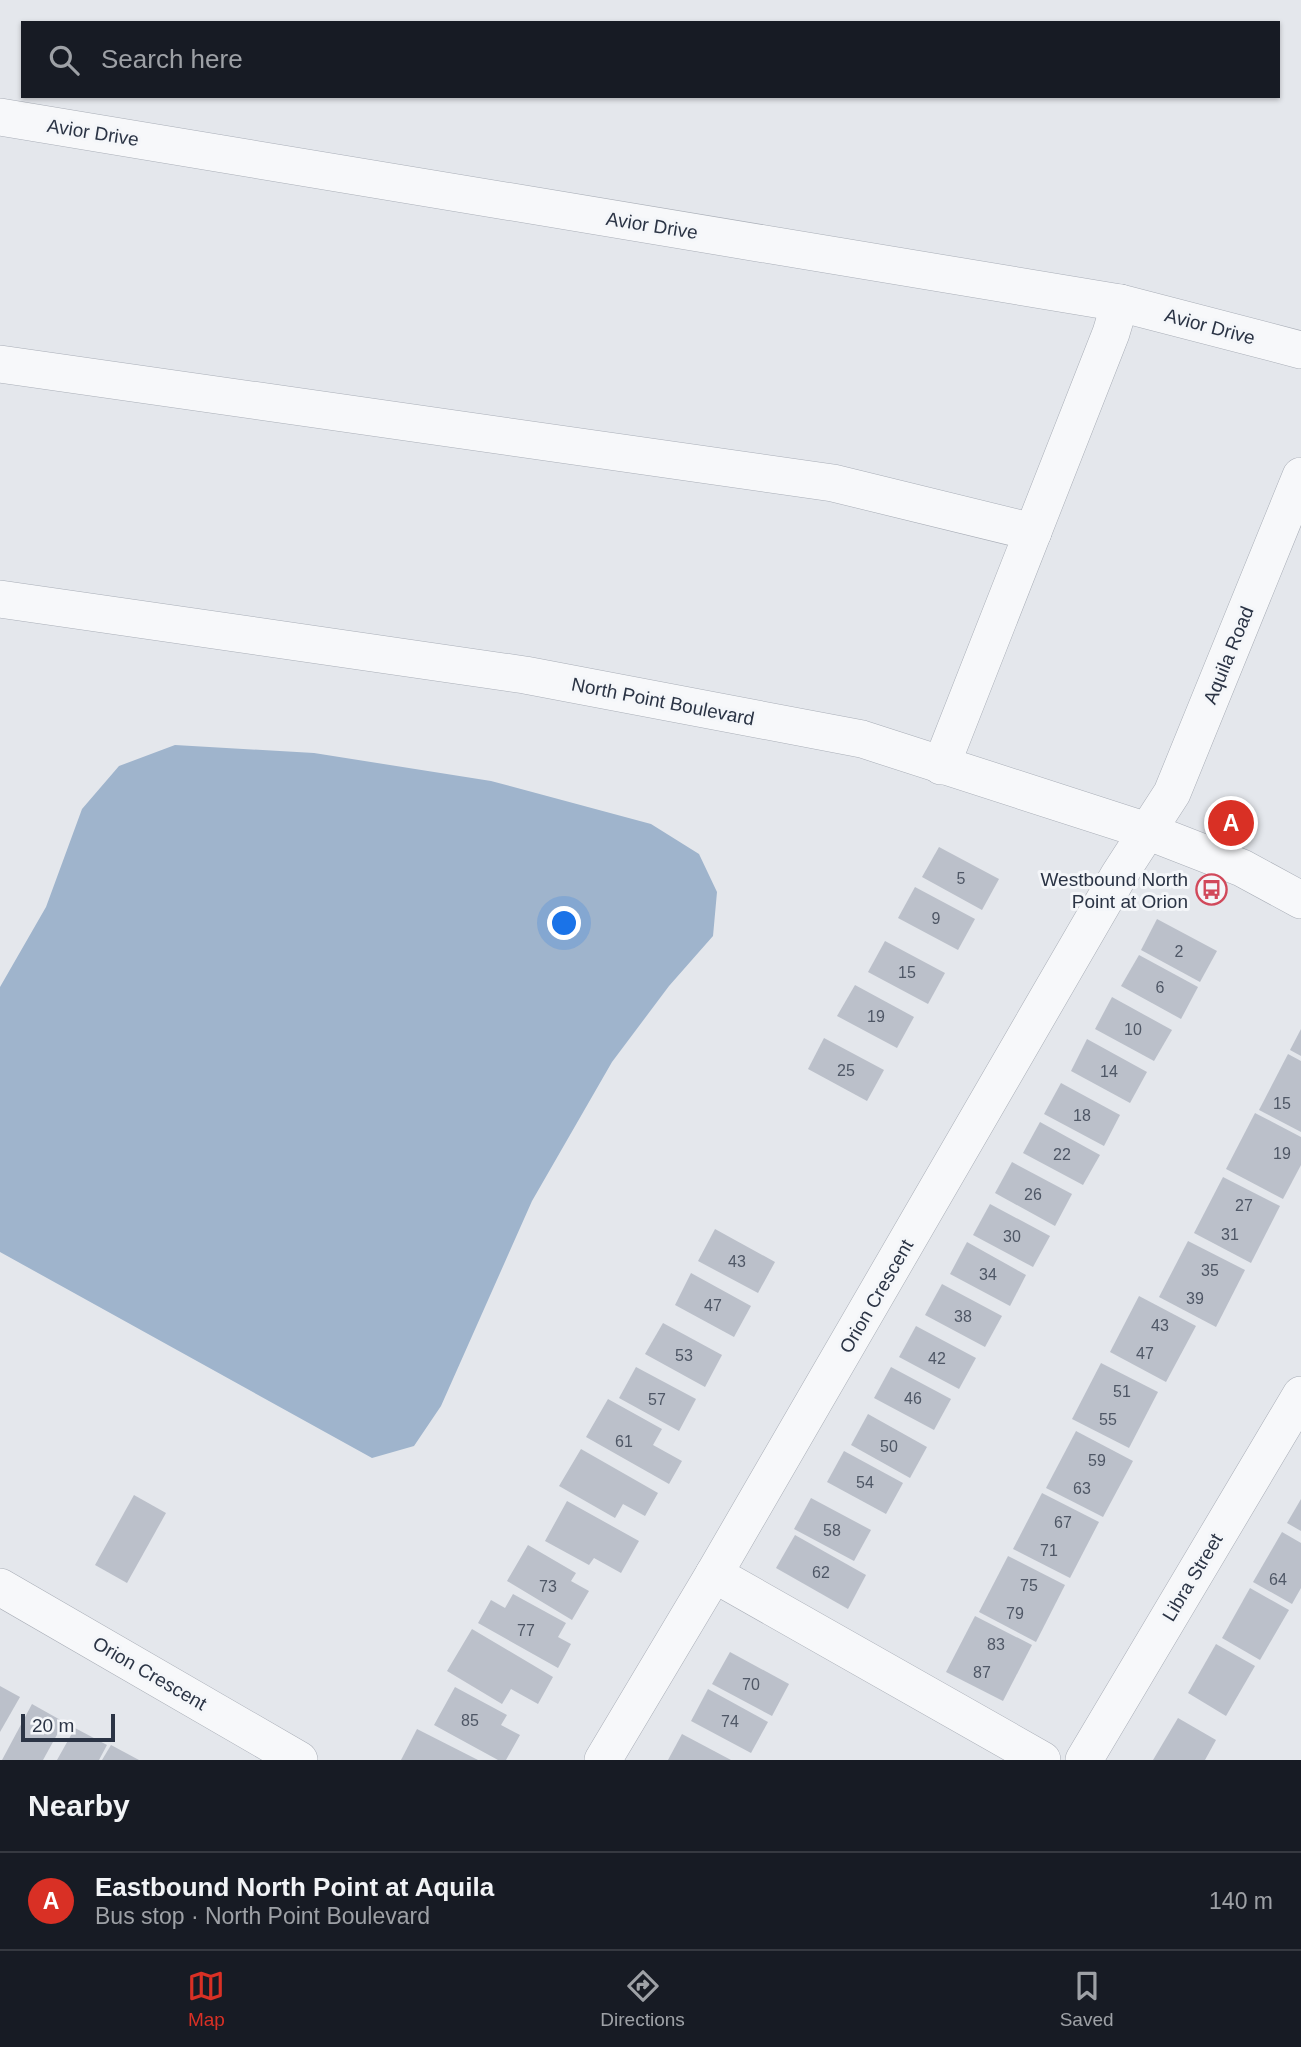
<!DOCTYPE html>
<html lang="en">
<head>
<meta charset="utf-8">
<style>
	:root { --surface:#171b24; --page:#242831; --text:#f1f3f6; --muted:#9ea1a6; --line:#363941; --accent:#d93025 }
	body { margin:0; font-family:Helvetica,sans-serif; background:var(--page); color:var(--text) }
	.scale { position:absolute; left:21px; bottom:18px; width:94px; box-sizing:border-box; padding-left:7px; border:4px solid #2b3445; border-top:0; font-size:19px; line-height:24px; white-space:nowrap; color:#2b3445; -webkit-text-stroke:5px #f4f6f9; paint-order:stroke }
	.you { position:absolute; left:565px; top:924px; width:24px; height:24px; margin:-18px; border:5px solid #fff; border-radius:50%; background:#1a73e8; box-shadow:0 0 0 10px #1a73e833 }
	.badge { display:grid; place-items:center; width:46px; height:46px; border-radius:50%; background:var(--accent); color:#fff; font-size:23px; font-weight:700 }
	.pin { position:absolute; translate:-50% -50%; border:4px solid #fff; box-shadow:0 2px 7px #0006 }
	.list { margin:0; padding:0; list-style:none }
	h2 { display:flex; justify-content:space-between; align-items:center; height:91px; margin:0; padding:0 28px; font-size:30px }
	h2 small { font-size:23px; font-weight:400; color:var(--muted) }
	.list li { display:grid; grid-template-columns:46px 1fr auto; gap:21px; align-items:center; box-sizing:border-box; height:98px; padding:0 28px; border-top:2px solid var(--line) }
	.list b { display:block; font-size:26px; white-space:nowrap }
	.list p { margin:0; font-size:23px; white-space:nowrap; color:var(--muted) }
	.list em { font-size:23px; font-style:normal; color:var(--muted) }
	.icon { flex:none; width:38px; height:38px; fill:none; stroke:currentColor; stroke-width:2; stroke-linecap:round; stroke-linejoin:round }
	.map { position:relative; flex:none; width:1301px; height:1760px; overflow:hidden }
	.search { position:absolute; background:var(--surface); box-shadow:0 2px 5px #0004; left:21px; right:21px; top:21px; height:77px; display:flex; align-items:center; gap:18px; box-sizing:border-box; padding:0 24px; border-radius:0px; color:var(--muted); font-size:26px }
	.sheet { height:189px; background:var(--surface) }
	nav { display:flex; justify-content:space-around; align-items:center; box-sizing:border-box; height:98px; border-top:2px solid var(--line); background:var(--surface); font-size:19px; color:var(--muted) }
	nav a { display:grid; justify-items:center; gap:4px }
	nav .on { color:var(--accent) }
	.map>svg:first-child { display:block }
	.water { fill:#9fb4cc }
	.building { fill:#bbc0ca }
	.lines { fill:none; stroke-linecap:round; stroke-linejoin:round }
	.minor-casing { stroke:#a9aeb7; stroke-width:38 }
	.minor { stroke:#f7f8fa; stroke-width:37 }
	.labels { text-anchor:middle; stroke-width:6; stroke-linejoin:round; paint-order:stroke }
	.number-label { font-size:16px; fill:#4f5766 }
	.street-label { font-size:19px; fill:#2b3445; stroke:#f4f6f9 }
	.poi-label { font-size:19px; fill:#2b3445; stroke:#f4f6f9; text-anchor:end }
</style>
</head>
<body>
<div class="map">
<svg width="1301" height="1760" viewBox="0 0 1301 1760">
	<rect width="100%" height="100%" fill="#e4e7ec"/>
	<path class="water" d="M175,745L314,753L491,781L651,824L699,854L717,892L713,936L669,986L612,1062L532,1201L441,1406L414,1446L372,1458L0,1252V987L46,907L82,809L119,766Z"/>
	<g class="building">
		<path d="M939,847L999,879L982,910L922,877Z"/>
		<path d="M915,887L975,919L958,950L898,918Z"/>
		<path d="M1157,919L1217,951L1200,982L1141,950Z"/>
		<path d="M885,941L945,973L928,1004L868,972Z"/>
		<path d="M1139,955L1198,987L1181,1019L1121,986Z"/>
		<path d="M855,985L914,1017L897,1048L837,1016Z"/>
		<path d="M1112,997L1172,1030L1154,1061L1095,1029Z"/>
		<path d="M1301,1029V1056L1290,1050Z"/>
		<path d="M824,1038L884,1070L867,1101L808,1069Z"/>
		<path d="M1087,1039L1147,1072L1130,1103L1071,1071Z"/>
		<path d="M1288,1054L1301,1061V1132L1259,1110Z"/>
		<path d="M1061,1083L1120,1115L1104,1146L1044,1114Z"/>
		<path d="M1255,1113L1301,1137V1165L1283,1199L1226,1169Z"/>
		<path d="M1040,1122L1100,1155L1083,1185L1023,1153Z"/>
		<path d="M1012,1162L1072,1194L1055,1226L995,1193Z"/>
		<path d="M1223,1177L1280,1206L1251,1263L1194,1233Z"/>
		<path d="M990,1204L1050,1236L1033,1267L973,1235Z"/>
		<path d="M715,1229L775,1262L758,1293L698,1261Z"/>
		<path d="M1188,1241L1245,1270L1216,1327L1159,1297Z"/>
		<path d="M967,1242L1026,1275L1010,1306L950,1274Z"/>
		<path d="M691,1273L751,1306L734,1337L675,1305Z"/>
		<path d="M942,1284L1002,1316L985,1347L925,1315Z"/>
		<path d="M1139,1296L1196,1326L1166,1382L1110,1352Z"/>
		<path d="M663,1323L722,1355L705,1387L645,1354Z"/>
		<path d="M916,1326L976,1358L959,1389L899,1357Z"/>
		<path d="M1101,1363L1158,1392L1129,1448L1072,1419Z"/>
		<path d="M636,1367L696,1399L679,1431L619,1398Z"/>
		<path d="M891,1367L951,1399L934,1430L874,1398Z"/>
		<path d="M608,1399L662,1429L653,1445L682,1461L669,1484L586,1437Z"/>
		<path d="M868,1414L927,1447L910,1478L851,1445Z"/>
		<path d="M1076,1431L1133,1461L1103,1517L1046,1488Z"/>
		<path d="M581,1449L658,1493L645,1516L623,1504L615,1518L559,1486Z"/>
		<path d="M844,1451L903,1483L886,1514L827,1482Z"/>
		<path d="M1042,1493L1099,1522L1070,1578L1013,1549Z"/>
		<path d="M134,1495L166,1513L127,1583L95,1565Z"/>
		<path d="M811,1498L871,1530L854,1561L794,1529Z"/>
		<path d="M1301,1499V1531L1287,1523Z"/>
		<path d="M567,1501L639,1541L621,1573L594,1558L589,1565L545,1541Z"/>
		<path d="M1282,1532L1301,1543V1588L1292,1604L1253,1582Z"/>
		<path d="M795,1535L866,1575L848,1609L776,1568Z"/>
		<path d="M528,1545L576,1573L571,1581L589,1591L572,1620L507,1581Z"/>
		<path d="M1008,1556L1065,1585L1036,1642L979,1612Z"/>
		<path d="M1250,1588L1289,1610L1260,1660L1222,1638Z"/>
		<path d="M513,1594L566,1623L558,1637L571,1644L558,1668L478,1623L491,1600L505,1608Z"/>
		<path d="M975,1616L1032,1645L1003,1701L946,1672Z"/>
		<path d="M472,1629L553,1677L538,1704L511,1689L502,1704L447,1671Z"/>
		<path d="M1216,1644L1255,1666L1226,1716L1188,1693Z"/>
		<path d="M730,1652L789,1684L772,1716L712,1684Z"/>
		<path d="M0,1686L20,1697L0,1732Z"/>
		<path d="M455,1687L507,1715L501,1725L520,1735L506,1760H498L434,1725Z"/>
		<path d="M708,1689L768,1722L751,1753L691,1721Z"/>
		<path d="M32,1704L64,1722L43,1760H2Z"/>
		<path d="M1178,1718L1216,1740L1205,1760H1153Z"/>
		<path d="M75,1728L107,1745L99,1760H57Z"/>
		<path d="M417,1729L478,1760H401Z"/>
		<path d="M682,1734L731,1760H668Z"/>
		<path d="M111,1745L139,1760H102Z"/>
	</g>
	<g class="lines">
		<defs>
			<g id="minor">
				<path d="M0,117L1120,303L1301,350"/>
				<path d="M0,364L833,483L1033,532"/>
				<path d="M0,599L525,675L862,739L1147,831L1242,868L1301,900"/>
				<path d="M941,766L1111,333L1120,303"/>
				<path d="M714,1574L1042,1760"/>
				<path d="M0,1587L299,1760"/>
				<path d="M603,1760L714,1574L1119,875L1172,793L1301,476"/>
				<path d="M1084,1760L1301,1395"/>
			</g>
		</defs>
		<use href="#minor" class="minor-casing"/>
		<use href="#minor" class="minor"/>
	</g>
	<defs>
		<symbol id="bus-ring" viewBox="-11 -11 22 22"><circle r="9.5" fill="#f4f6f9" stroke="#d1495b" stroke-width="1.5"/><path d="M-5-6H5V4H4V6H2V4H-2V6H-4V4H-5ZM-3.5-4V0h7V-4ZM-3.5 1.2v1.5H-2V1.2ZM2 1.2v1.5H3.5V1.2Z" fill="#d1495b"/></symbol>
	</defs>
	<g fill-rule="evenodd">
		<use href="#bus-ring" x="1194" y="872" width="35" height="35"/>
	</g>
	<g class="labels">
		<g class="number-label">
			<text x="961" y="884">5</text>
			<text x="936" y="924">9</text>
			<text x="1179" y="957">2</text>
			<text x="907" y="978">15</text>
			<text x="1160" y="993">6</text>
			<text x="876" y="1022">19</text>
			<text x="1133" y="1035">10</text>
			<text x="846" y="1076">25</text>
			<text x="1109" y="1077">14</text>
			<text x="1282" y="1109">15</text>
			<text x="1082" y="1121">18</text>
			<text x="1282" y="1159">19</text>
			<text x="1062" y="1160">22</text>
			<text x="1033" y="1200">26</text>
			<text x="1244" y="1211">27</text>
			<text x="1230" y="1240">31</text>
			<text x="1012" y="1242">30</text>
			<text x="737" y="1267">43</text>
			<text x="1210" y="1276">35</text>
			<text x="988" y="1280">34</text>
			<text x="1195" y="1304">39</text>
			<text x="713" y="1311">47</text>
			<text x="963" y="1322">38</text>
			<text x="1160" y="1331">43</text>
			<text x="1145" y="1359">47</text>
			<text x="684" y="1361">53</text>
			<text x="937" y="1364">42</text>
			<text x="1122" y="1397">51</text>
			<text x="913" y="1404">46</text>
			<text x="657" y="1405">57</text>
			<text x="1108" y="1425">55</text>
			<text x="624" y="1447">61</text>
			<text x="889" y="1452">50</text>
			<text x="1097" y="1466">59</text>
			<text x="865" y="1488">54</text>
			<text x="1082" y="1494">63</text>
			<text x="1063" y="1528">67</text>
			<text x="832" y="1536">58</text>
			<text x="1049" y="1556">71</text>
			<text x="821" y="1578">62</text>
			<text x="1278" y="1585">64</text>
			<text x="1029" y="1591">75</text>
			<text x="548" y="1592">73</text>
			<text x="1015" y="1619">79</text>
			<text x="526" y="1636">77</text>
			<text x="996" y="1650">83</text>
			<text x="982" y="1678">87</text>
			<text x="751" y="1690">70</text>
			<text x="470" y="1726">85</text>
			<text x="730" y="1727">74</text>
		</g>
		<g class="street-label">
			<text transform="translate(93 132) rotate(9)" y="7">Avior Drive</text>
			<text transform="translate(652 225) rotate(9)" y="7">Avior Drive</text>
			<text transform="translate(1210 326) rotate(15)" y="7">Avior Drive</text>
			<text transform="translate(1228 655) rotate(-68)" y="7">Aquila Road</text>
			<text transform="translate(663 701) rotate(11)" y="7">North Point Boulevard</text>
			<text transform="translate(876 1296) rotate(-60)" y="7">Orion Crescent</text>
			<text transform="translate(1192 1577) rotate(-59)" y="7">Libra Street</text>
			<text transform="translate(150 1673) rotate(30)" y="7">Orion Crescent</text>
		</g>
		<g class="poi-label">
			<text x="1188" y="886">Westbound North<tspan x="1188" dy="22">Point at Orion</tspan></text>
		</g>
	</g>
</svg>
<div class="scale">20 m</div>
<div class="you"></div>
<div class="pin badge" style="left:1231px;top:823px">A</div>
<div class="search"><svg class="icon" aria-label="search" viewBox="0 0 24 24"><circle cx="10" cy="10" r="6"/><path d="M15 15l6 6"/></svg>Search here</div>
</div>
<section class="sheet">
<h2>Nearby<small></small></h2>
<ul class="list">
<li><span class="badge">A</span><div><b>Eastbound North Point at Aquila</b><p>Bus stop · North Point Boulevard</p></div><em>140 m</em></li>
</ul>
</section>
<nav>
<a class="on"><svg class="icon" aria-label="map" viewBox="0 0 24 24"><path d="M3 6l6-2 6 2 6-2v14l-6 2-6-2-6 2zM9 4v14M15 6v14"/></svg>Map</a>
<a><svg class="icon" aria-label="directions" viewBox="0 0 24 24"><path d="M12 3l9 9-9 9-9-9zM9 14v-3h6M13 9l2 2-2 2"/></svg>Directions</a>
<a><svg class="icon" aria-label="saved" viewBox="0 0 24 24"><path d="M7 4h10v16l-5-4-5 4z"/></svg>Saved</a>
</nav>
</body>
</html>
